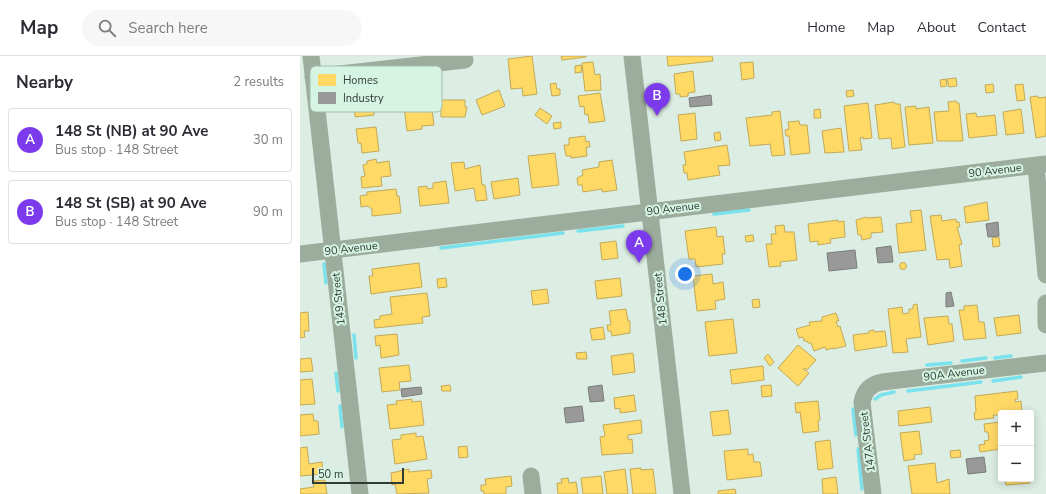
<!DOCTYPE html>
<html lang="en">
<head>
<meta charset="utf-8">
<style>
	:root { --surface:#fff; --page:#f7f7f7; --text:#2b2b33; --muted:#7c7c81; --line:#e1e1e2; --accent:#7c3aed }
	body { margin:0; font-family:"Nunito Sans",sans-serif; background:var(--page); color:var(--text) }
	.controls { position:absolute; right:12px; bottom:12px; display:grid; overflow:hidden; border-radius:4px; box-shadow:0 2px 10px #0003 }
	.controls button { width:36px; height:36px; display:grid; place-items:center; padding:0; border:0; border-bottom:1px solid var(--line); background:var(--surface); color:var(--text); font:20px sans-serif }
	.scale { position:absolute; left:12px; bottom:10px; width:92px; box-sizing:border-box; padding-left:4px; border:2px solid #303b35; border-top:0; font-size:11px; line-height:14px; white-space:nowrap; color:#303b35; -webkit-text-stroke:3px #d5f4e4; paint-order:stroke }
	.you { position:absolute; left:385px; top:218px; width:14px; height:14px; margin:-10px; border:3px solid #fff; border-radius:50%; background:#1a73e8; box-shadow:0 0 0 6px #1a73e833 }
	.badge { display:grid; place-items:center; width:26px; height:26px; border-radius:50%; background:var(--accent); color:#fff; font-size:13px; font-weight:700 }
	.pin { position:absolute; translate:-50% -33px; filter:drop-shadow(0 1px 2px #0008) }
	.pin::after { content:''; position:absolute; top:21px; width:14px; height:12px; background:inherit; clip-path:polygon(0 0,100% 0,50% 100%) }
	.list { margin:0; padding:0; list-style:none }
	h2 { display:flex; justify-content:space-between; align-items:center; height:52px; margin:0; padding:0 16px; font-size:17px }
	h2 small { font-size:13px; font-weight:400; color:var(--muted) }
	.list li { display:grid; grid-template-columns:26px 1fr auto; gap:12px; align-items:center; box-sizing:border-box; height:64px; margin:0 8px 8px; padding:0 8px; border:1px solid var(--line); border-radius:4px }
	.list b { display:block; font-size:15px; white-space:nowrap }
	.list p { margin:0; font-size:13px; white-space:nowrap; color:var(--muted) }
	.list em { font-size:13px; font-style:normal; color:var(--muted) }
	.icon { flex:none; width:22px; height:22px; fill:none; stroke:currentColor; stroke-width:2; stroke-linecap:round; stroke-linejoin:round }
	.map { position:relative; flex:none; width:746px; height:438px; overflow:hidden }
	header { display:flex; align-items:center; gap:24px; box-sizing:border-box; height:56px; padding:0 20px; background:var(--surface); border-bottom:1px solid var(--line) }
	header strong { font-size:19px }
	nav { display:flex; gap:22px; margin-inline-start:auto; font-size:14px }
	.search { width:280px; height:36px; background:var(--page); display:flex; align-items:center; gap:10px; box-sizing:border-box; padding:0 14px; border-radius:22px; color:var(--muted); font-size:15px }
	main { display:flex }
	aside { flex:1; background:var(--surface) }
	.map>svg:first-child { display:block }
	.homes { fill:#ffd966; stroke:#c1aa57 }
	.industry { fill:#999; stroke:#7a7d7b }
	.lines { fill:none; stroke-linecap:round; stroke-linejoin:round }
	.stream { stroke:#79e2ec; stroke-width:3.5 }
	.minor { stroke:#9cac9d; stroke-width:17 }
	.labels { text-anchor:middle; stroke-width:4; stroke-linejoin:round; paint-order:stroke }
	.street-label { font-size:11px; fill:#303b35; stroke:#d5f4e4 }
	.key { fill:#d5f4e4; stroke:#a4bcb0; stroke-width:1 }
	.key-label { font-size:11px; fill:#303b35 }
</style>
</head>
<body>
<header>
<strong>Map</strong>
<div class="search"><svg class="icon" aria-label="search" viewBox="0 0 24 24"><circle cx="10" cy="10" r="6"/><path d="M15 15l6 6"/></svg>Search here</div>
<nav><a>Home</a><a>Map</a><a>About</a><a>Contact</a></nav>
</header>
<main>
<aside>
<h2>Nearby<small>2 results</small></h2>
<ul class="list">
<li><span class="badge">A</span><div><b>148 St (NB) at 90 Ave</b><p>Bus stop · 148 Street</p></div><em>30 m</em></li>
<li><span class="badge">B</span><div><b>148 St (SB) at 90 Ave</b><p>Bus stop · 148 Street</p></div><em>90 m</em></li>
</ul>
</aside>
<div class="map">
<svg width="746" height="438" viewBox="0 0 746 438">
	<rect width="100%" height="100%" fill="#dcede4"/>
	<g class="homes">
		<path d="M232,0L237,38L223,40L222,32L211,33L208,3Z"/>
		<path d="M261,0H286V1L262,4Z"/>
		<path d="M367,0H412L413,5L368,10Z"/>
		<path d="M293,6L295,19L300,18L301,34L285,35L282,7Z"/>
		<path d="M453,6L454,22L442,24L440,7Z"/>
		<path d="M281,9L282,16L275,17V10Z"/>
		<path d="M393,15L395,36L388,37V40L380,41V38H376L374,18Z"/>
		<path d="M656,22L657,30L649,31L647,23Z"/>
		<path d="M646,23L647,30L641,31L640,24Z"/>
		<path d="M256,27L257,33H260V39L252,40L250,28Z"/>
		<path d="M693,28L694,36L686,37L685,29Z"/>
		<path d="M723,28L725,44L717,45L715,29Z"/>
		<path d="M199,34L205,50L182,59L176,44Z"/>
		<path d="M553,34L554,40L547,41L546,35Z"/>
		<path d="M78,35L79,46L73,47L74,59L55,61L54,48H58L56,37Z"/>
		<path d="M300,37L305,65L289,67L288,58L285,59L284,50L280,51L278,40Z"/>
		<path d="M130,39L134,69L122,70V73L107,75L103,42Z"/>
		<path d="M738,40V42L746,41V80L736,82L730,41Z"/>
		<path d="M141,44H165V51H167L165,61H141Z"/>
		<path d="M656,45L657,47H659L663,85H637L634,56L649,55L648,46Z"/>
		<path d="M594,46L595,48H600L605,91L592,93L591,82L579,83L575,49Z"/>
		<path d="M568,47L572,82L563,83V81L560,82L562,94L549,95L544,50Z"/>
		<path d="M616,50V53L629,51L633,87L609,89L605,51Z"/>
		<path d="M240,52L252,60L247,68L235,59Z"/>
		<path d="M520,53L521,62H514V54Z"/>
		<path d="M721,53L724,77L706,79L703,56Z"/>
		<path d="M480,55L485,99L472,100L470,88L450,90L446,62L472,59V56Z"/>
		<path d="M395,57L397,83L381,85L378,59Z"/>
		<path d="M676,57L677,61L695,59L697,79L669,82L666,58Z"/>
		<path d="M499,65L500,69H507L510,97L491,99L489,80H486L485,74L489,73L488,66Z"/>
		<path d="M261,66V72L254,73L253,67Z"/>
		<path d="M76,71L79,95L62,97L61,87H58L56,73Z"/>
		<path d="M541,72L544,96L525,97L522,75Z"/>
		<path d="M420,76L421,84L415,85L414,77Z"/>
		<path d="M285,80L286,86L289,85L290,91H286L287,100L271,102V100H266L264,89H269V82Z"/>
		<path d="M427,89L430,109L418,110L420,119L388,124L387,117H384L383,109H386L384,96Z"/>
		<path d="M255,97L259,129L232,132L228,100Z"/>
		<path d="M76,103L77,107L89,105L91,120L81,121L82,130L62,132L61,121L65,120L63,109L67,108V105Z"/>
		<path d="M312,104L317,134L302,136V133L283,136L282,129H278L277,122L283,119L282,114L299,111V106Z"/>
		<path d="M164,106L165,113L180,109L182,129H185L187,144L176,145L174,132L155,135L151,107Z"/>
		<path d="M218,122L220,139L194,143L191,126Z"/>
		<path d="M146,125L149,147L120,150L118,131L127,130V133L133,132V127Z"/>
		<path d="M96,133L97,140H99L101,157L72,160V153L68,150L61,151L60,140L67,139V136Z"/>
		<path d="M687,146L689,164L666,167L664,151Z"/>
		<path d="M621,154L626,194L599,197L596,168L612,166L610,155Z"/>
		<path d="M641,159L642,165L656,163V166H659L660,171H657L662,188L659,189L662,210L650,212L649,203L637,204L630,160Z"/>
		<path d="M566,161L567,162L581,161L583,176L571,177V182L562,184L561,179H558L556,164Z"/>
		<path d="M538,164V166L544,165L545,181L530,183L531,187L518,189V185L510,186L508,168Z"/>
		<path d="M484,169L485,176H494L497,204L480,206L481,210L469,211L466,188H472L471,178H476L475,170Z"/>
		<path d="M416,171L417,181L423,180L425,198H422L423,208L396,211L395,203H389L385,175Z"/>
		<path d="M453,179L454,185L446,186L445,180Z"/>
		<path d="M699,181L700,190L693,191L692,182Z"/>
		<path d="M316,185L318,202L302,204L300,187Z"/>
		<circle cx="603" cy="210" r="3.5"/>
		<path d="M119,207L122,231L71,238L69,220H73L72,213Z"/>
		<path d="M412,218L413,228L423,226L425,243L415,245L416,253L397,255L393,220Z"/>
		<path d="M146,222L147,231L138,232L137,223Z"/>
		<path d="M320,222L322,240L297,243L295,225Z"/>
		<path d="M247,233L249,247L233,249L231,235Z"/>
		<path d="M127,237L130,260L122,261L123,267L75,272L74,264L80,263V260L92,258L90,241Z"/>
		<path d="M459,243L460,251L453,252L452,244Z"/>
		<path d="M617,248L621,281L606,283L608,296L593,297L588,253L602,251L603,258L609,257V253H613V249Z"/>
		<path d="M677,249L679,266H684L686,282L664,284L659,254H664V250Z"/>
		<path d="M326,253L328,265H330V277L312,280L311,275H308L307,269H311L309,255Z"/>
		<path d="M8,256L9,275H4L5,281L0,282V257Z"/>
		<path d="M536,257L539,265H536L538,271L540,270L546,290L533,293V292L526,294L525,291L514,295L511,287H508L507,285H504L503,281L499,282L496,273L510,269L509,266L522,265V261Z"/>
		<path d="M719,259L721,277L697,280L694,262Z"/>
		<path d="M648,260L649,268H652L654,285L628,289L624,262Z"/>
		<path d="M433,263L437,297L409,300L405,266Z"/>
		<path d="M303,271L305,283L292,284L290,273Z"/>
		<path d="M574,274V276L585,275L587,290L555,295L553,279L569,277V275Z"/>
		<path d="M97,278L99,299L81,302L80,289L76,290L75,280Z"/>
		<path d="M498,289L516,304L507,314L505,312L503,313L509,317L498,330L478,312Z"/>
		<path d="M286,296L287,303H277L276,297Z"/>
		<path d="M333,297L335,316L313,319L311,300Z"/>
		<path d="M468,298L474,306L470,310L464,302Z"/>
		<path d="M11,302L13,315L0,316V303Z"/>
		<path d="M109,309L111,325L99,326L100,334L82,336L79,312Z"/>
		<path d="M463,310L464,324L432,328L430,314Z"/>
		<path d="M12,323L15,348L0,349V324Z"/>
		<path d="M150,329L151,335H142L141,330Z"/>
		<path d="M471,329L472,340L462,341L461,330Z"/>
		<path d="M717,335L718,343H715V346L721,345L722,357H701V360L699,361V359H693L694,362L675,364L674,357L676,356L675,340Z"/>
		<path d="M334,339L336,355L320,357V352L315,353L314,342Z"/>
		<path d="M112,343V346L121,345L124,369L90,373L87,349L97,348L96,345Z"/>
		<path d="M518,345L520,364L518,365L519,375L503,377L500,356L496,357L495,347Z"/>
		<path d="M630,351L632,366L599,370L598,355Z"/>
		<path d="M428,354L431,378L413,380L410,356Z"/>
		<path d="M13,358L14,365H18L19,378L0,380V359Z"/>
		<path d="M341,364L342,377L328,379V384L332,383L333,397L302,399L300,381L305,380L303,369Z"/>
		<path d="M701,366V393L680,396L679,389L685,388L684,385L689,384L688,376H685L684,368Z"/>
		<path d="M619,375L622,398L614,399L615,403L604,405L600,377Z"/>
		<path d="M116,377V381L123,380L127,403L95,408L92,384L101,383V379Z"/>
		<path d="M530,384L533,412L518,414L515,386Z"/>
		<path d="M167,390L168,401L159,402L158,391Z"/>
		<path d="M7,391L9,408L22,406L23,418L0,420V392Z"/>
		<path d="M448,393V399L453,398L454,406H460L462,420L427,424L424,395Z"/>
		<path d="M660,394L661,401L651,402L650,395Z"/>
		<path d="M635,407L637,427L649,423L650,438H612L608,410Z"/>
		<path d="M341,412V414L353,413L356,438H333L330,413Z"/>
		<path d="M109,413V416L131,414L132,422L127,423L129,437L97,438L95,428L92,429L91,417Z"/>
		<path d="M325,413L328,438H307L304,416Z"/>
		<path d="M211,420L212,430L206,431V438H184V435H181V429H186L185,423Z"/>
		<path d="M301,420L303,438H283L281,422Z"/>
		<path d="M536,421L538,438H523L522,423Z"/>
		<path d="M268,422L269,427L276,426L278,438H258L257,427H262L261,423Z"/>
		<path d="M705,423H730V427L706,429Z"/>
		<path d="M25,424L27,438H0V433L14,431L13,425Z"/>
		<path d="M435,433L436,438H418V435Z"/>
	</g>
	<g class="industry">
		<path d="M411,39L412,49L390,51L389,42Z"/>
		<path d="M698,166L699,180L688,181L686,168Z"/>
		<path d="M591,190L593,206L578,207L576,192Z"/>
		<path d="M555,194L557,212L529,215L527,197Z"/>
		<path d="M651,236L654,250L646,251V237Z"/>
		<path d="M302,329L304,345L290,346L288,331Z"/>
		<path d="M121,331L122,338L102,341L101,333Z"/>
		<path d="M282,350L284,365L266,367L264,352Z"/>
		<path d="M684,401L686,416L668,418L666,403Z"/>
	</g>
	<g class="lines">
		<g class="stream">
			<path d="M414,158L449,154"/>
			<path d="M278,175L323,170"/>
			<path d="M141,192L263,177"/>
			<path d="M24,208L26,227"/>
			<path d="M54,279L56,302"/>
			<path d="M695,302L711,300"/>
			<path d="M662,305L686,302"/>
			<path d="M627,309L651,307"/>
			<path d="M36,317L38,335"/>
			<path d="M693,325L721,321"/>
			<path d="M608,335L681,326"/>
			<path d="M575,343L581,339L594,336"/>
			<path d="M40,350L42,371"/>
			<path d="M553,353L556,379"/>
			<path d="M558,393L562,433"/>
		</g>
		<g class="minor">
			<path d="M11,0L60,438"/>
			<path d="M332,0L382,438"/>
			<path d="M13,21L165,4"/>
			<path d="M736,110L746,219"/>
			<path d="M0,198L746,108"/>
			<path d="M746,247V269"/>
			<path d="M231,420L233,438"/>
			<path d="M573,438L562,346C564,335 571,328 582,326L746,307"/>
		</g>
	</g>
	<g class="labels">
		<g class="street-label">
			<text transform="translate(695 114) rotate(-7)" y="4">90 Avenue</text>
			<text transform="translate(373 152) rotate(-7)" y="4">90 Avenue</text>
			<text transform="translate(51 192) rotate(-7)" y="4">90 Avenue</text>
			<text transform="translate(38 243) rotate(-96)" y="4">149 Street</text>
			<text transform="translate(360 243) rotate(-96)" y="4">148 Street</text>
			<text transform="translate(654 317) rotate(-7)" y="4">90A Avenue</text>
			<text transform="translate(567 386) rotate(-97)" y="4">147A Street</text>
		</g>
	</g>
	<rect x="10" y="10" width="132" height="46" rx="6" class="key"/>
	<rect x="18" y="18" width="18" height="12" fill="#ffd966"/>
	<rect x="18" y="36" width="18" height="12" fill="#999"/>
	<g class="key-label">
		<text x="43" y="28">Homes</text>
		<text x="43" y="46">Industry</text>
	</g>
</svg>
<div class="controls">
<button>+</button>
<button>−</button>
</div>
<div class="scale">50 m</div>
<div class="you"></div>
<div class="pin badge" style="left:339px;top:207px">A</div>
<div class="pin badge" style="left:357px;top:60px">B</div>
</div>
</main>
</body>
</html>
